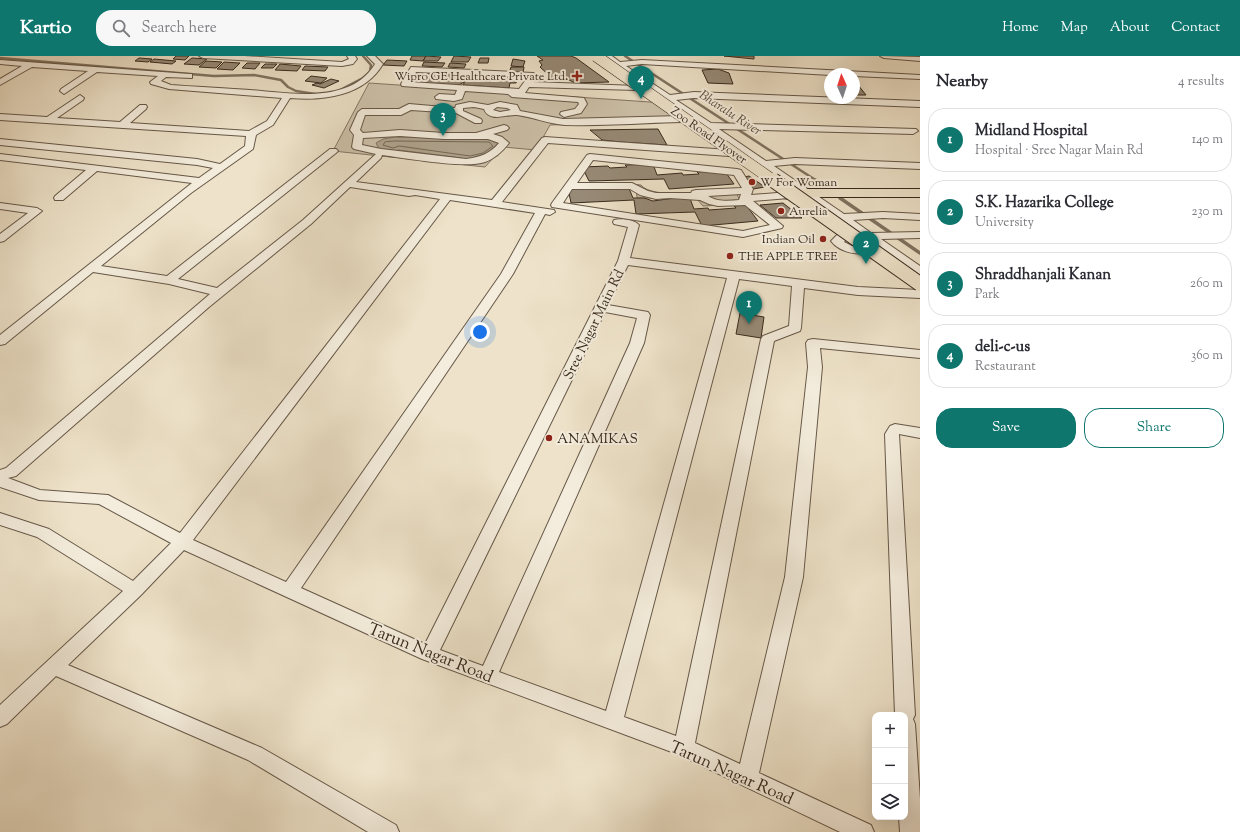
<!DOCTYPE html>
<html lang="en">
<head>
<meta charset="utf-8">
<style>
	:root { --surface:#fff; --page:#f7f7f7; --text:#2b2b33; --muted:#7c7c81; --line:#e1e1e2; --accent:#0f766e }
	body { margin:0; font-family:"Sorts Mill Goudy",serif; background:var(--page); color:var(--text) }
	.controls { position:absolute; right:12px; bottom:12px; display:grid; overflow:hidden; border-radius:8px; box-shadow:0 4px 16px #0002 }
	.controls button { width:36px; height:36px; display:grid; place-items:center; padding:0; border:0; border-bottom:1px solid var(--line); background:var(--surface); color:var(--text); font:20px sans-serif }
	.compass { position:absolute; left:824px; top:12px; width:36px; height:36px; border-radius:50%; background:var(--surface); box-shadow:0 4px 16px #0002; rotate:357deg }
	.you { position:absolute; left:480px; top:276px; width:14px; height:14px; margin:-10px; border:3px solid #fff; border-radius:50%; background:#1a73e8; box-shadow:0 0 0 6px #1a73e833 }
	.badge { display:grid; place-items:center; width:26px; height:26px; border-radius:50%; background:var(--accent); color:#fff; font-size:13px; font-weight:700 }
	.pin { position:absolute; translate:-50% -33px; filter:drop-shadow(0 1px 2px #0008) }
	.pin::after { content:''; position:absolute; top:21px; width:14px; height:12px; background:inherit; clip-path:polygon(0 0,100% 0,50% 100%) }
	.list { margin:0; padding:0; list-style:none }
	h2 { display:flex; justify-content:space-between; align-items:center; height:52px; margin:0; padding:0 16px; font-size:17px }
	h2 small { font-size:13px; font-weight:400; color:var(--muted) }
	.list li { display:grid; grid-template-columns:26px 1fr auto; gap:12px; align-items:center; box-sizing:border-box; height:64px; margin:0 8px 8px; padding:0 8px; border:1px solid var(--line); border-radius:16px }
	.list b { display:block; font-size:15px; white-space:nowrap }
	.list p { margin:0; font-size:13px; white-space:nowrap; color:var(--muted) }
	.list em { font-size:13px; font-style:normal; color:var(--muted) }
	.actions { display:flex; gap:8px; padding:12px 16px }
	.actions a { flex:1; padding:9px 0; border:1px solid var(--accent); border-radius:16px; text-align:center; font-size:14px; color:var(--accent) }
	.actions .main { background:var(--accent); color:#fff }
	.icon { flex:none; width:22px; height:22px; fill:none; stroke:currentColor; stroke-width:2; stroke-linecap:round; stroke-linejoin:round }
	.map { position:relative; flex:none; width:920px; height:776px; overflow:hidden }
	header { display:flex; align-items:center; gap:24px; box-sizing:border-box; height:56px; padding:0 20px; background:var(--accent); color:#fff }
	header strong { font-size:19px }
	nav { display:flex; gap:22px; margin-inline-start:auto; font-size:14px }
	.search { width:280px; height:36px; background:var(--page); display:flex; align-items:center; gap:10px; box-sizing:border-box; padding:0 14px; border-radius:16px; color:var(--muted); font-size:15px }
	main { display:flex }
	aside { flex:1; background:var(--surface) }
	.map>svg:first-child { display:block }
	.green { fill:#cfc4ad; stroke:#847765 }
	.water { fill:#b0a48f; stroke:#807361 }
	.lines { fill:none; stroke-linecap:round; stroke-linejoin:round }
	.shore { stroke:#746756; stroke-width:1 }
	.stream-far1 { stroke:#807361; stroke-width:2.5 }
	.stream { stroke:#807361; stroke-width:3.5 }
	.building { fill:#978a77; stroke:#382a1d }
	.minor-casing { stroke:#665848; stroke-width:2 }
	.major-casing { stroke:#382a1d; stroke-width:2 }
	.minor { fill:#f4eddd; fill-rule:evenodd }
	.major { fill:#eee3ca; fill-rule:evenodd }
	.major-bridge-far1-casing { stroke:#382a1d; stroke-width:12; stroke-linecap:butt }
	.major-bridge-casing { stroke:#382a1d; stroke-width:16; stroke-linecap:butt }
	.major-bridge-far1 { stroke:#eee3ca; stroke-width:11 }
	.major-bridge { stroke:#eee3ca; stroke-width:14 }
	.poi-dot { fill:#8f2418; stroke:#f4eddd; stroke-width:1.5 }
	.labels { text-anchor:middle; stroke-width:4; stroke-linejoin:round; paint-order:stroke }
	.far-poi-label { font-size:12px; fill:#382a1d; stroke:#f4eddd; text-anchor:start }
	.far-street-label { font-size:12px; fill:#382a1d; stroke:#f4eddd }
	.far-water-label { font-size:13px; font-style:italic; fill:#5c4f3f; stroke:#f4eddd }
	.street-label { font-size:14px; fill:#382a1d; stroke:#f4eddd }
	.poi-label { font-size:14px; fill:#382a1d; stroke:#f4eddd; text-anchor:start }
	.near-street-label { font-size:17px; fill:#382a1d; stroke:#f4eddd }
</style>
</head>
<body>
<header>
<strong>Kartio</strong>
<div class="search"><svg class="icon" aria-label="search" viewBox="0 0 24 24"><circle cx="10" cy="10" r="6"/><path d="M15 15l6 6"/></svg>Search here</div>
<nav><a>Home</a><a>Map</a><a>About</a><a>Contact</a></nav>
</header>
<main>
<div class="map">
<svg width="920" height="776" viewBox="0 0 920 776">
	<rect width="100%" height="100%" fill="#eee3ca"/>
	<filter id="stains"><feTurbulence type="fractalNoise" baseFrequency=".005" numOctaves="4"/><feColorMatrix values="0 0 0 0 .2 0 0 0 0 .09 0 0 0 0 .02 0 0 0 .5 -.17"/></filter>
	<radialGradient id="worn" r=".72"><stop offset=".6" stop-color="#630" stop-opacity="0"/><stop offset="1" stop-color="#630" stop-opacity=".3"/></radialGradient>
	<g class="green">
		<path d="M369,27L665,47L690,64L550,69L536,94L503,91L485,111L333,95Z"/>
		<path d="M620,127L641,129C652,144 715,135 734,133L742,148L703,150L696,142H637L636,130Z"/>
	</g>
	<path class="water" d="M395,81L490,82L503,91L481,103L461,106L462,102L398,94L395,96L379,93L376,87L383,83Z"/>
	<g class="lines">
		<path class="shore" d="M395,85L489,86L493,90L483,97L470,100L399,90L393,92L383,89L385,86Z"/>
		<g class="stream-far1">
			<path d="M625,0L817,125"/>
			<path d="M0,2L214,20L254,19L281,24L288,31L296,35L315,38"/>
			<path d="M338,35L363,22L370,16L371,9L363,0"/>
		</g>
		<g class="stream">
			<path d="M815,124L825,131"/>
			<path d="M840,142L920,197"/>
		</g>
	</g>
	<g class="building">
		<path d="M176,0H189L185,4L173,3Z"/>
		<path d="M412,0H426L423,5L410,4Z"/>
		<path d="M426,0L441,1L438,5H423Z"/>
		<path d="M454,0L471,1L468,6H451Z"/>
		<path d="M537,0H571L576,2L609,26L575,27L569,24L562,21L553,23L540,11L542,9L539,5L543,4Z"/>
		<path d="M724,0H754V3Z"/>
		<path d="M139,2L152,3L148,6L135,5Z"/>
		<path d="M192,2L207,3L199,9L184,8Z"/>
		<path d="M480,2H489L488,7H478Z"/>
		<path d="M154,3L176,5L172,8L150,6Z"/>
		<path d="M513,3L525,5L523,11L511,10Z"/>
		<path d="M387,4L407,5L404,10L383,9Z"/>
		<path d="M206,5L222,6L216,12L199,11Z"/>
		<path d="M224,6L240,7L233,14L217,13Z"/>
		<path d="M424,6L445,7L442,11L422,10Z"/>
		<path d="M247,7H260L255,13L242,12Z"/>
		<path d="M450,7L466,8L464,12L448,11Z"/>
		<path d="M265,8H277L273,12H261Z"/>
		<path d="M280,8L301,10L297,15L275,14Z"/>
		<path d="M305,10L328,11L325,15L302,14Z"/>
		<path d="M511,11H524L523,17H509Z"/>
		<path d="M718,13L729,17L733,28L708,27L702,14Z"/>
		<path d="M416,16L439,18L438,20L441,21L443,17H458L453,24H464V26L459,29L413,27L417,21H412Z"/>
		<path d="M480,19L519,22L518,24H517L516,27H510L509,32L463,29L465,25H477L479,22H476Z"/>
		<path d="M311,20L327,22L321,27L305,25Z"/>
		<path d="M331,23L339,25L324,32L312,29L317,27L320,28Z"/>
		<path d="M854,24L866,39H854Z"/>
		<path d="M658,73L667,89L621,86L602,84L590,74Z"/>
		<path d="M653,108L657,119L682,117L683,119L699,118L697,116L724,114L734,128L669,133L664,123L589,125L582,111L608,110L610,112L627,111L625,109Z"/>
		<path d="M749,120L765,131L753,133L739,122Z"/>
		<path d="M628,130L633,142H644L653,145L689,140L694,153L708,152L709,154L736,152L734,150L746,149L758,165L702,170L695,156L636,158L634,144L571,147L568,132L603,133V132Z"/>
		<path d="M783,147L802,162H776L760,149Z"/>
		<path d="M740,257L764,261L761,282L736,278Z"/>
	</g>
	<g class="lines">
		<defs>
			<g id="minor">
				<path d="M199,0H244L342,6L349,3L347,0H355L357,3L353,8L342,10L203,2Z"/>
				<path d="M367,0H375L383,8C364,40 324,45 290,42L273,69L256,79L253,93L191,137L101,210L167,220L330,93H336L338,95L336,97L178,223L217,232L303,164L376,98L354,93L352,91L354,79L350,74L358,56L362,53H399L409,48L455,52L456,49L470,46L488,49L500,46L517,49L520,55L563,63L681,60L685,63L681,66C642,67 603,70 565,69C549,68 533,61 517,59C507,58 489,67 484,53L474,51L463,52V55L481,63L482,65L481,67H475L456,57L411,54L401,59H365L360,74L363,77L400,74L444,77H476L504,69L507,70L509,72L507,74L493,78L502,81L509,87C503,95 494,103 485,106C465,113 405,102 382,99L381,102L356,126L492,144L542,82L545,81L729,94L734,97L729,100L548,87L502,146L554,154L555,156L550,159L545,158L513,218L301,532L425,588L618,205L628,171L614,168L613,166L614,164C621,162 635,164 639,169L630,202L858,231L920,234V242L858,239L804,232L801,272L800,275L774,285L695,687L740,708L785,521L808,311L806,287L808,284L813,283L920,294V302L820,292L822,311L803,521L759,717L871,769L874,776H840L677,698L422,603L184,494L141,539L68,609L262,692L396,769L399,776H368L248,704L56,620L7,668L0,671V649L123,535L37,481L0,469V457L49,473L133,525L171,487L99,448L39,444L0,431V414L6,412L210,238L169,228L93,216L5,288L0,289V279L192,127L97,115L63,144H55L54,142L55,140L86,114L0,104V98L199,122L213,112L197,109L0,89V83L197,103L220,108L245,90L246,80L0,64V58L47,61L80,39L84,42L83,44L57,62L120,66L140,49H146L147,51L146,53L130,67L249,75L267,65L282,42L169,33L151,28L150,26L158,20L97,16L64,38L60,35L61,33L88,15L32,11L0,29V23L22,10L0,8V4L189,18H192V22L166,21L161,25L171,29C197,31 224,32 250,34C290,37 350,49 375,8ZM497,51L507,52L511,54L500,56L493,54ZM400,80L444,83H488L499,87C490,98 480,101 466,103L381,93L362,89L363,82ZM350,131L409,140L415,139L440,143L180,477L108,439L40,434L8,422L16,420L209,251L311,168ZM450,144L535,157L501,218L286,526L193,484ZM628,209L727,222L606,655L499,616L644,287L650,259L648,256L608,249ZM739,223L792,230L789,270L763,280L761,283L676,680L624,661ZM605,256L637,262L630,287L483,610L440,594Z"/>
				<path d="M603,0H612L620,6L642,4L920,19V23L854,20V18L830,19L642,8L626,10L670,39L694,36L920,45V51L694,42L676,44L711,67L916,73L918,75L913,78L719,73L766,105L795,102L920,107V113L795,108L774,110L844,158L883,156L920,158V164L883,162L853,164L871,177L920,176V182L881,183L920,210V219L916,217Z"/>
				<path d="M880,0L920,1V5L884,2Z"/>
				<path d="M411,11L533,17L537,19L533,26L637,30L641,32L637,34L529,31L525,37L584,42L587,48L581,57L564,61L560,58L561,56L575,53L579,48L578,46L512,41L508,38L465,35L462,43L454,45L436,43L435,41L439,38L455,39L457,34L402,30L401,28ZM416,16L528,21L519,33L410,26Z"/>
				<path d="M590,98L737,113L741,114L753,133L751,139L789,136L794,139L789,142L753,145L783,170L782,172L743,181L552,151L551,149L552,147L587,99ZM593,104L734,119L742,132L696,134L692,135L691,137H656L648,135L632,127H577ZM572,133H630L640,139L656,143L670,142L700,144L709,148L718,150L745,149L770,169L743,175L563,147ZM741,138L739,144C729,145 717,146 708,140Z"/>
				<path d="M0,147L37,152L42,155L4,185L0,186V178L28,157L0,153Z"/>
				<path d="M843,176L849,179L844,186L852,190L869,192L871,194L869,196C856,200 840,196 831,185L839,177Z"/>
				<path d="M895,368L920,372V382L899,378L915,659L913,663L915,668L920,743V776H900L899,761H905V659H895L885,378L890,370Z"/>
			</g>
			<path id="major" d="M807,133H920V141H807L789,143L784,142L782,139L784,136Z"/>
		</defs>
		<use href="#minor" class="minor-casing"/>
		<use href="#major" class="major-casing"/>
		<use href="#minor" class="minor"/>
		<use href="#major" class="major"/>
		<defs>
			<path id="major-bridge-far1" d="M596,0L774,125"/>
			<path id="major-bridge" d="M773,124L920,228"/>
		</defs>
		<use href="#major-bridge-far1" class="major-bridge-far1-casing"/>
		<use href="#major-bridge" class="major-bridge-casing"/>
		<use href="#major-bridge-far1" class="major-bridge-far1"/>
		<use href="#major-bridge" class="major-bridge"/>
	</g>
	<g class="poi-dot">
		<path d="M575 14h4v4h4v4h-4v4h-4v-4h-4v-4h4z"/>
		<circle cx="752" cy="126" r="4"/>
		<circle cx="781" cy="155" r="4"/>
		<circle cx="823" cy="183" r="4"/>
		<circle cx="730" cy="200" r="4"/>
		<circle cx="549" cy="382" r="4"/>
	</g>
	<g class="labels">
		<g class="far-poi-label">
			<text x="568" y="24" text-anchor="end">Wipro GE Healthcare Private Ltd.</text>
			<text x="760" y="130">W For Woman</text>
			<text x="789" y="159">Aurelia</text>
			<text x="815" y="187" text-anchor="end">Indian Oil</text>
			<text x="738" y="204">THE APPLE TREE</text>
		</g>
		<g class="far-street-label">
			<text transform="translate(709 79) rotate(35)" y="4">Zoo Road Flyover</text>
		</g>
		<g class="far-water-label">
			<text transform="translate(731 56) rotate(33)" y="5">Bharalu River</text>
		</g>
		<g class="street-label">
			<text transform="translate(593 268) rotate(-64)" y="5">Sree Nagar Main Rd</text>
		</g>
		<g class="poi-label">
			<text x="557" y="387">ANAMIKAS</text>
		</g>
		<g class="near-street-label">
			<text transform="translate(431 596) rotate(22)" y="6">Tarun Nagar Road</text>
			<text transform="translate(732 716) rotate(24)" y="6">Tarun Nagar Road</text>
		</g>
	</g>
	<rect width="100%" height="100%" filter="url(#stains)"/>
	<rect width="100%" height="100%" fill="url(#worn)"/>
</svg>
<div class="controls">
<button>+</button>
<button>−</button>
<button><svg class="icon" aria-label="layers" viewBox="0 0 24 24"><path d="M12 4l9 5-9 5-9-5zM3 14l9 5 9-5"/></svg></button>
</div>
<svg class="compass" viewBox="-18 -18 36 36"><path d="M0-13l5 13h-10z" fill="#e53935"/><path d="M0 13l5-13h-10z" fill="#7c7c81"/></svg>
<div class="you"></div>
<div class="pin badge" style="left:749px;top:268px">1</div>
<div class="pin badge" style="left:866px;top:208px">2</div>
<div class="pin badge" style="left:443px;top:80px">3</div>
<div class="pin badge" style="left:641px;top:43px">4</div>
</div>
<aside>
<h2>Nearby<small>4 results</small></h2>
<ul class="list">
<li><span class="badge">1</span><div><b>Midland Hospital</b><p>Hospital · Sree Nagar Main Rd</p></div><em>140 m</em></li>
<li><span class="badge">2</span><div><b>S.K. Hazarika College</b><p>University</p></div><em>230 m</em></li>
<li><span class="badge">3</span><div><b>Shraddhanjali Kanan</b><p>Park</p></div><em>260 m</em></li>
<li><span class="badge">4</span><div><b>deli-c-us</b><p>Restaurant</p></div><em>360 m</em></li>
</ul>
<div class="actions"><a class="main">Save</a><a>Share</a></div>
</aside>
</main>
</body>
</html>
